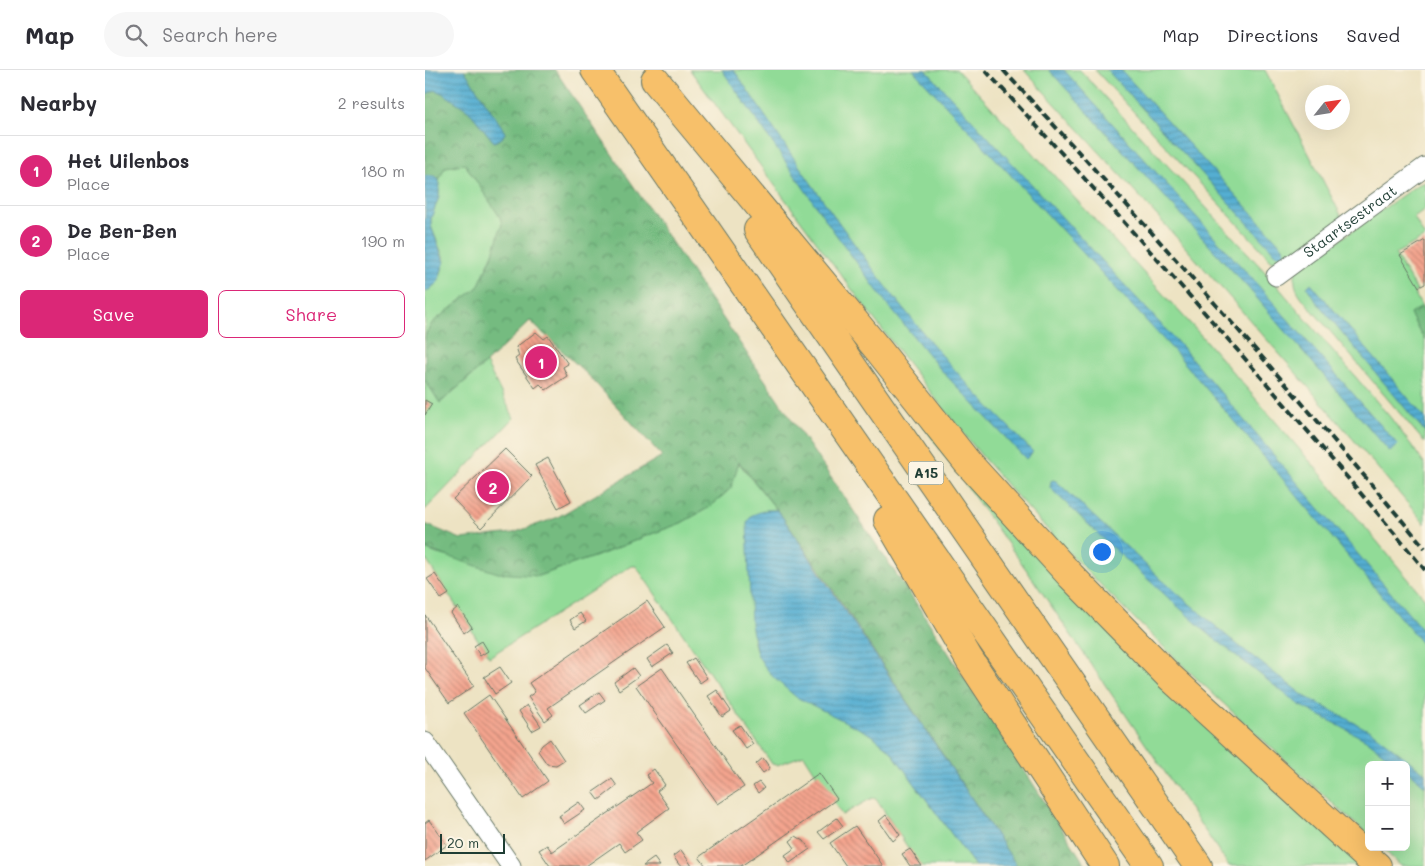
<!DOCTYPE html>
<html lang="en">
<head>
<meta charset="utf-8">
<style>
	:root { --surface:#fff; --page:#f7f7f7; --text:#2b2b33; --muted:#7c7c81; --line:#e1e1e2; --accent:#db2777 }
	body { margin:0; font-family:Mali,sans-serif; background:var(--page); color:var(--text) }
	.controls { position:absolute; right:15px; bottom:15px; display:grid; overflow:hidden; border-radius:8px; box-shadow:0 5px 20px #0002 }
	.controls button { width:45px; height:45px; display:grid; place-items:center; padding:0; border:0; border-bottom:1px solid var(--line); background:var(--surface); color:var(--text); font:25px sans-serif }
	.compass { position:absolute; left:880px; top:15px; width:45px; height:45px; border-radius:50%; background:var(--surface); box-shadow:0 5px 20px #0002; rotate:60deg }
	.scale { position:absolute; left:15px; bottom:12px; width:65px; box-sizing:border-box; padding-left:5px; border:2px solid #1f3d34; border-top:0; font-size:14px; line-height:18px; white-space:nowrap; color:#1f3d34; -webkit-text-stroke:4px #fcf5e5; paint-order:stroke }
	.you { position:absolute; left:676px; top:481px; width:18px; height:18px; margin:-12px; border:4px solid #fff; border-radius:50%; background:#1a73e8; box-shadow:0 0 0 8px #1a73e833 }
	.badge { display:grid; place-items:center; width:32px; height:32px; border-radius:50%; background:var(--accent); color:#fff; font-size:16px; font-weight:700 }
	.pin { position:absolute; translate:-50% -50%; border:2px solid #fff; box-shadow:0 1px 5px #0006 }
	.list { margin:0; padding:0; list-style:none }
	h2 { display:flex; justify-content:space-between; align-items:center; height:65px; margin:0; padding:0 20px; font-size:21px }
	h2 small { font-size:16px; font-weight:400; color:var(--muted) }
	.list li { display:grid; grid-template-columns:32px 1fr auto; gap:15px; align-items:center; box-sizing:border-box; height:70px; padding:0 20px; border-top:1px solid var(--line) }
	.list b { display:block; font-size:19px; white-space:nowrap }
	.list p { margin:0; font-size:16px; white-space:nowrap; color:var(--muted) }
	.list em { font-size:16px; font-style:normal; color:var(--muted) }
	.actions { display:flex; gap:10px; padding:15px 20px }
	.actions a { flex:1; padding:11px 0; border:1px solid var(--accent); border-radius:8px; text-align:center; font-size:18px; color:var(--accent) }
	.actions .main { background:var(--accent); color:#fff }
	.icon { flex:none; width:28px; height:28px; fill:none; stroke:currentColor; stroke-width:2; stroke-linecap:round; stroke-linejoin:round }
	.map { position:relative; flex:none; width:1000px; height:796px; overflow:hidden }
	header { display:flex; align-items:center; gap:30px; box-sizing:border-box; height:70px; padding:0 25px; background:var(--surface); border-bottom:1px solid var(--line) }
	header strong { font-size:24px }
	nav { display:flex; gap:28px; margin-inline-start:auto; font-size:18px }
	.search { width:350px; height:45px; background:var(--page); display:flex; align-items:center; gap:12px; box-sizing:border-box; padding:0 18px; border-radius:28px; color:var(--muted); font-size:19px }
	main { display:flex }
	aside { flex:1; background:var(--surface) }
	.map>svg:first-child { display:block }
	.grass { fill:#91db97; stroke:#588c66 }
	.forest { fill:url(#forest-crowns); stroke:#4a7c5a }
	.water { fill:url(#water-rules); stroke:#3a7683 }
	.building { fill:url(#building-back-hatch) }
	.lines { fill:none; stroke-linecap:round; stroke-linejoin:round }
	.minor-casing { stroke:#677766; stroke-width:21 }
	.motorway-casing { stroke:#677766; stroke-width:30 }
	.minor { stroke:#fff; stroke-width:19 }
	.motorway { stroke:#f7c06b; stroke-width:28 }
	.rail { stroke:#1f3d34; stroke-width:4; stroke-dasharray:8 4; stroke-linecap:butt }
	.labels { text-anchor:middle; stroke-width:4; stroke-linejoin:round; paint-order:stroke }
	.shield { fill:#fcf5e5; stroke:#617469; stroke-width:1 }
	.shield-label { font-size:14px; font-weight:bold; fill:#1f3d34 }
	.street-label { font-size:15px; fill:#1f3d34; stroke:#fcf5e5 }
</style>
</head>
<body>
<header>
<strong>Map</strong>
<div class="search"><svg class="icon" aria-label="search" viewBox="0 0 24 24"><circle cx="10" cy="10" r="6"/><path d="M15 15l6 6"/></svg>Search here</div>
<nav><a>Map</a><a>Directions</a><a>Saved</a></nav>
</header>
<main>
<aside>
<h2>Nearby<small>2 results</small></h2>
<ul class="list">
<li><span class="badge">1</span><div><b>Het Uilenbos</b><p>Place</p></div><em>180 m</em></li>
<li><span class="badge">2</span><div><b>De Ben-Ben</b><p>Place</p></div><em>190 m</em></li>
</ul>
<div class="actions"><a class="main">Save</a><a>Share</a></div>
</aside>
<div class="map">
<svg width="1000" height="796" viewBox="0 0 1000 796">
	<defs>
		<pattern id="forest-crowns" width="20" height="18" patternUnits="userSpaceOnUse" patternTransform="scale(1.25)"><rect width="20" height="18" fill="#74bb80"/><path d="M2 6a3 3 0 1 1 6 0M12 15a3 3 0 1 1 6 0" fill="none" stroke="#5f996a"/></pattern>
		<pattern id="water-rules" width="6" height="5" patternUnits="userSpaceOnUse" patternTransform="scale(1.25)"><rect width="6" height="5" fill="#54aed2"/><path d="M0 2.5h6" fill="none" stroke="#458fab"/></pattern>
		<pattern id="building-back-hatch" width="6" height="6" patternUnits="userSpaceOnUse" patternTransform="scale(1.25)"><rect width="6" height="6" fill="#f4a48e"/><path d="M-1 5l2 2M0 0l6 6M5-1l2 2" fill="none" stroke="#c58775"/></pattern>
	</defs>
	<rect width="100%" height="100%" fill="#fcf5e5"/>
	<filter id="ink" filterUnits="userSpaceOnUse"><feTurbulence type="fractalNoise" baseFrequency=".02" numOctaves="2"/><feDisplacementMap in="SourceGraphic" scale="10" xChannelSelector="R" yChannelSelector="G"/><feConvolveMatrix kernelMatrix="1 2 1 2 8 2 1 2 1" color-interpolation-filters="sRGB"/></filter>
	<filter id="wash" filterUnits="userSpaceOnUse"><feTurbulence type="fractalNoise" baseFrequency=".0096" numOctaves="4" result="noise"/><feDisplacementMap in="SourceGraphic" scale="20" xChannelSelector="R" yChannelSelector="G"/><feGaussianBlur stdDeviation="1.12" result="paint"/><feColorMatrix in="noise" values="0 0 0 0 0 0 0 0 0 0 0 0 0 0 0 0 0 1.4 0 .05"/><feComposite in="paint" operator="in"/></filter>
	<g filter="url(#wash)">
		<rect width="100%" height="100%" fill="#ede3c3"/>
		<g class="grass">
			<path d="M265,0H532L773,262L895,403L1000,529V796H976L956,777H981V695H944V766C811,646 678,527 561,391C520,342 481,291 443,241C383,161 324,80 265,0Z"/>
			<path d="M599,0H655L842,204L965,347L987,376L1000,395V454C870,299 736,148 599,0Z"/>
			<path d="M670,0H840L918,149L856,193L846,190Z"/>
			<path d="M40,94L75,147L77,154L68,183L53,217L7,253L0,270V223L13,212L20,191L6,156V148L14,127V110L20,97Z"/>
			<path d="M1000,112V139L989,147L1000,167L970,184L992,221L989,223L997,237L985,244L1000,271V373L882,234C873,223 867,216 871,201L992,115Z"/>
			<path d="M61,293L89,348L0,440V310L15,333Z"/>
			<path d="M483,334L945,796H804L603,502Z"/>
			<path d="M313,392L352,440H341L328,569L332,584L338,594L447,665L465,680L550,796H495L451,729L447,728L417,745L379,685L352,695L347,694L211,496H206L64,587L0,488V479L12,484L113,506L180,483L221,466L256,453L285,437L306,418Z"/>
		</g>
		<g class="forest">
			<path d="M39,0H130L501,548L661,796H592L396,502L354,442L314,392L306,418L285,437L256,453L221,466L180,483L113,506L73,503L0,479V454L36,469L88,463L131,448L237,386L163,305L105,251L61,293L15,333L0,310V266L7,253L53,217L67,187L77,154L75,147L40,94L20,97L14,110L9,106H0V25L10,20L19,24L43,40L69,72L77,68L80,63Z"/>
			<path d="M997,237L1000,242V271L985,244Z"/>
		</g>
		<g class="water">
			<path d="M0,0H39L77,57L80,63L77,68L69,72L43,40L19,24L10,20L0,25Z"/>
			<path d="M297,0H309C376,99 443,200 522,291C549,323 580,352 608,382L601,389L515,299L462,234L407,159Z"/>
			<path d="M488,0H501L756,276L1000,563V577L751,283Z"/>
			<path d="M624,0H639L831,213L973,375L965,382L824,219Z"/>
			<path d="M682,0H696L858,177L861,185L859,187L851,184Z"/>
			<path d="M0,106H9L14,110V127L6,148V156L19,192L13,212L0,223Z"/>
			<path d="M886,213L1000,348V362L890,230L882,217Z"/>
			<path d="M628,410L631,411L737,510L809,572L879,626L947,662L1000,703V716L981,700V695H974L941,670L873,634L846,613L780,561L686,476L625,418L626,411Z"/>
			<path d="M341,440H352L354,442L592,796H550L465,680L447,665L371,627L349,608L338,594L332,584L326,554L322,453L327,445Z"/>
		</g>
		<g id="blocks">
			<g class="building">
				<path d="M1000,170V214L994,217L975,185Z"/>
				<path d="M111,262L119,269L123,266L143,294L138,297L142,306L121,320L115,314L110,318L90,289L94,286L91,277Z"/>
				<path d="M0,330L7,334L0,345Z"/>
				<path d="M80,379L107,406L56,458L28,429Z"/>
				<path d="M123,388L146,431L133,438L110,395Z"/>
				<path d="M10,504L24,524L16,529L2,509Z"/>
				<path d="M222,531L240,557L123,638L128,645L120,651L103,627L110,622L104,613Z"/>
				<path d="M33,537L47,557L39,563L26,543Z"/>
				<path d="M155,543L161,551L150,558L145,550Z"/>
				<path d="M0,545L49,616L24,633L0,598Z"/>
				<path d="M57,571L63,581L55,586L49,576Z"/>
				<path d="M242,575L248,583L227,597L222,589Z"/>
				<path d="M269,588L282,608L275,613L261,593Z"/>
				<path d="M75,597L86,613L70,624L59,607Z"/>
				<path d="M208,598L214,606L194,620L189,612Z"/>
				<path d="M237,598L319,717L293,734L211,616Z"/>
				<path d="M292,620L306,641L297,647L283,626Z"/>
				<path d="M174,622L180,630L161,643L155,635Z"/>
				<path d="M64,625L123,711L98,729L39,643Z"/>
				<path d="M102,635L116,656L107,661L94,641Z"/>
				<path d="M315,655L328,674L321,679L307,660Z"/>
				<path d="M125,669L139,690L131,695L122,694L113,681L117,675Z"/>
				<path d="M338,688L345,698L338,703L331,694Z"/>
				<path d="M229,699L240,715L232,721L244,738L211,762L217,770L200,782L194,773L161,796H125L114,780L122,775L127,782L227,713L221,705Z"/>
				<path d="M394,703L412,729L316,796H281L274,787Z"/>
				<path d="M187,709L192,716L174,730L168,722Z"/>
				<path d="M334,712L339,718L333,723L328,716Z"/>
				<path d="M154,732L160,740L139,754L134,746Z"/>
				<path d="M461,745L475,765L468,771L454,751Z"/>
				<path d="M412,748L418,756L399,769L393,762Z"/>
				<path d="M4,750L22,775L0,791V753Z"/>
				<path d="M430,756L454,790L458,796H421L405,773Z"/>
				<path d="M371,766L379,771L385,779L365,793L360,785L370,778L365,771Z"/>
				<path d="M485,779L492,789L497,796H485L477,784Z"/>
				<path d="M256,780L263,790L267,796H255L248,786Z"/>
				<path d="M229,788L235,796H218Z"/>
			</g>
		</g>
	</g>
	<g filter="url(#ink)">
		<use href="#blocks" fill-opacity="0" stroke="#677766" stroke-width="1"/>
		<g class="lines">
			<defs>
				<g id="minor">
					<path id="s1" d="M851,206L1000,97"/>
					<path d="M0,672L86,796"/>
				</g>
				<g id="motorway">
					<path d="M170,0L724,796"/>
					<path d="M230,10L455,282L542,392L646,506L745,607L952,796"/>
					<path d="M333,160L773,796"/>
					<path d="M463,450L544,589L680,796"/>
				</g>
			</defs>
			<use href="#minor" class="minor-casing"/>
			<use href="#motorway" class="motorway-casing"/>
			<use href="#minor" class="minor"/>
			<use href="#motorway" class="motorway"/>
			<g class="rail">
				<path d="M560,0C711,163 858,329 1000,500"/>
				<path d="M578,0C723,156 864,315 1000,478"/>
			</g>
		</g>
	</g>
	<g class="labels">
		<rect class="shield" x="483.5" y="391.5" width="35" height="23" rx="4"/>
		<g class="shield-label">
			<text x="501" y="408">A15</text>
		</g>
		<g class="street-label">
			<text dy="5" stroke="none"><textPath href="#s1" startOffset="92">Staartsestraat</textPath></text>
		</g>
	</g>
</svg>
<div class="controls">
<button>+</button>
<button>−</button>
</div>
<svg class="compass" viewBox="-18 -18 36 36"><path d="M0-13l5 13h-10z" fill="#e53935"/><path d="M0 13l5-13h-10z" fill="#7c7c81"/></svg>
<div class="scale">20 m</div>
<div class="you"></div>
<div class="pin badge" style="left:116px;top:292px">1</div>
<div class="pin badge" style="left:68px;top:417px">2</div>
</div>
</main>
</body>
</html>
